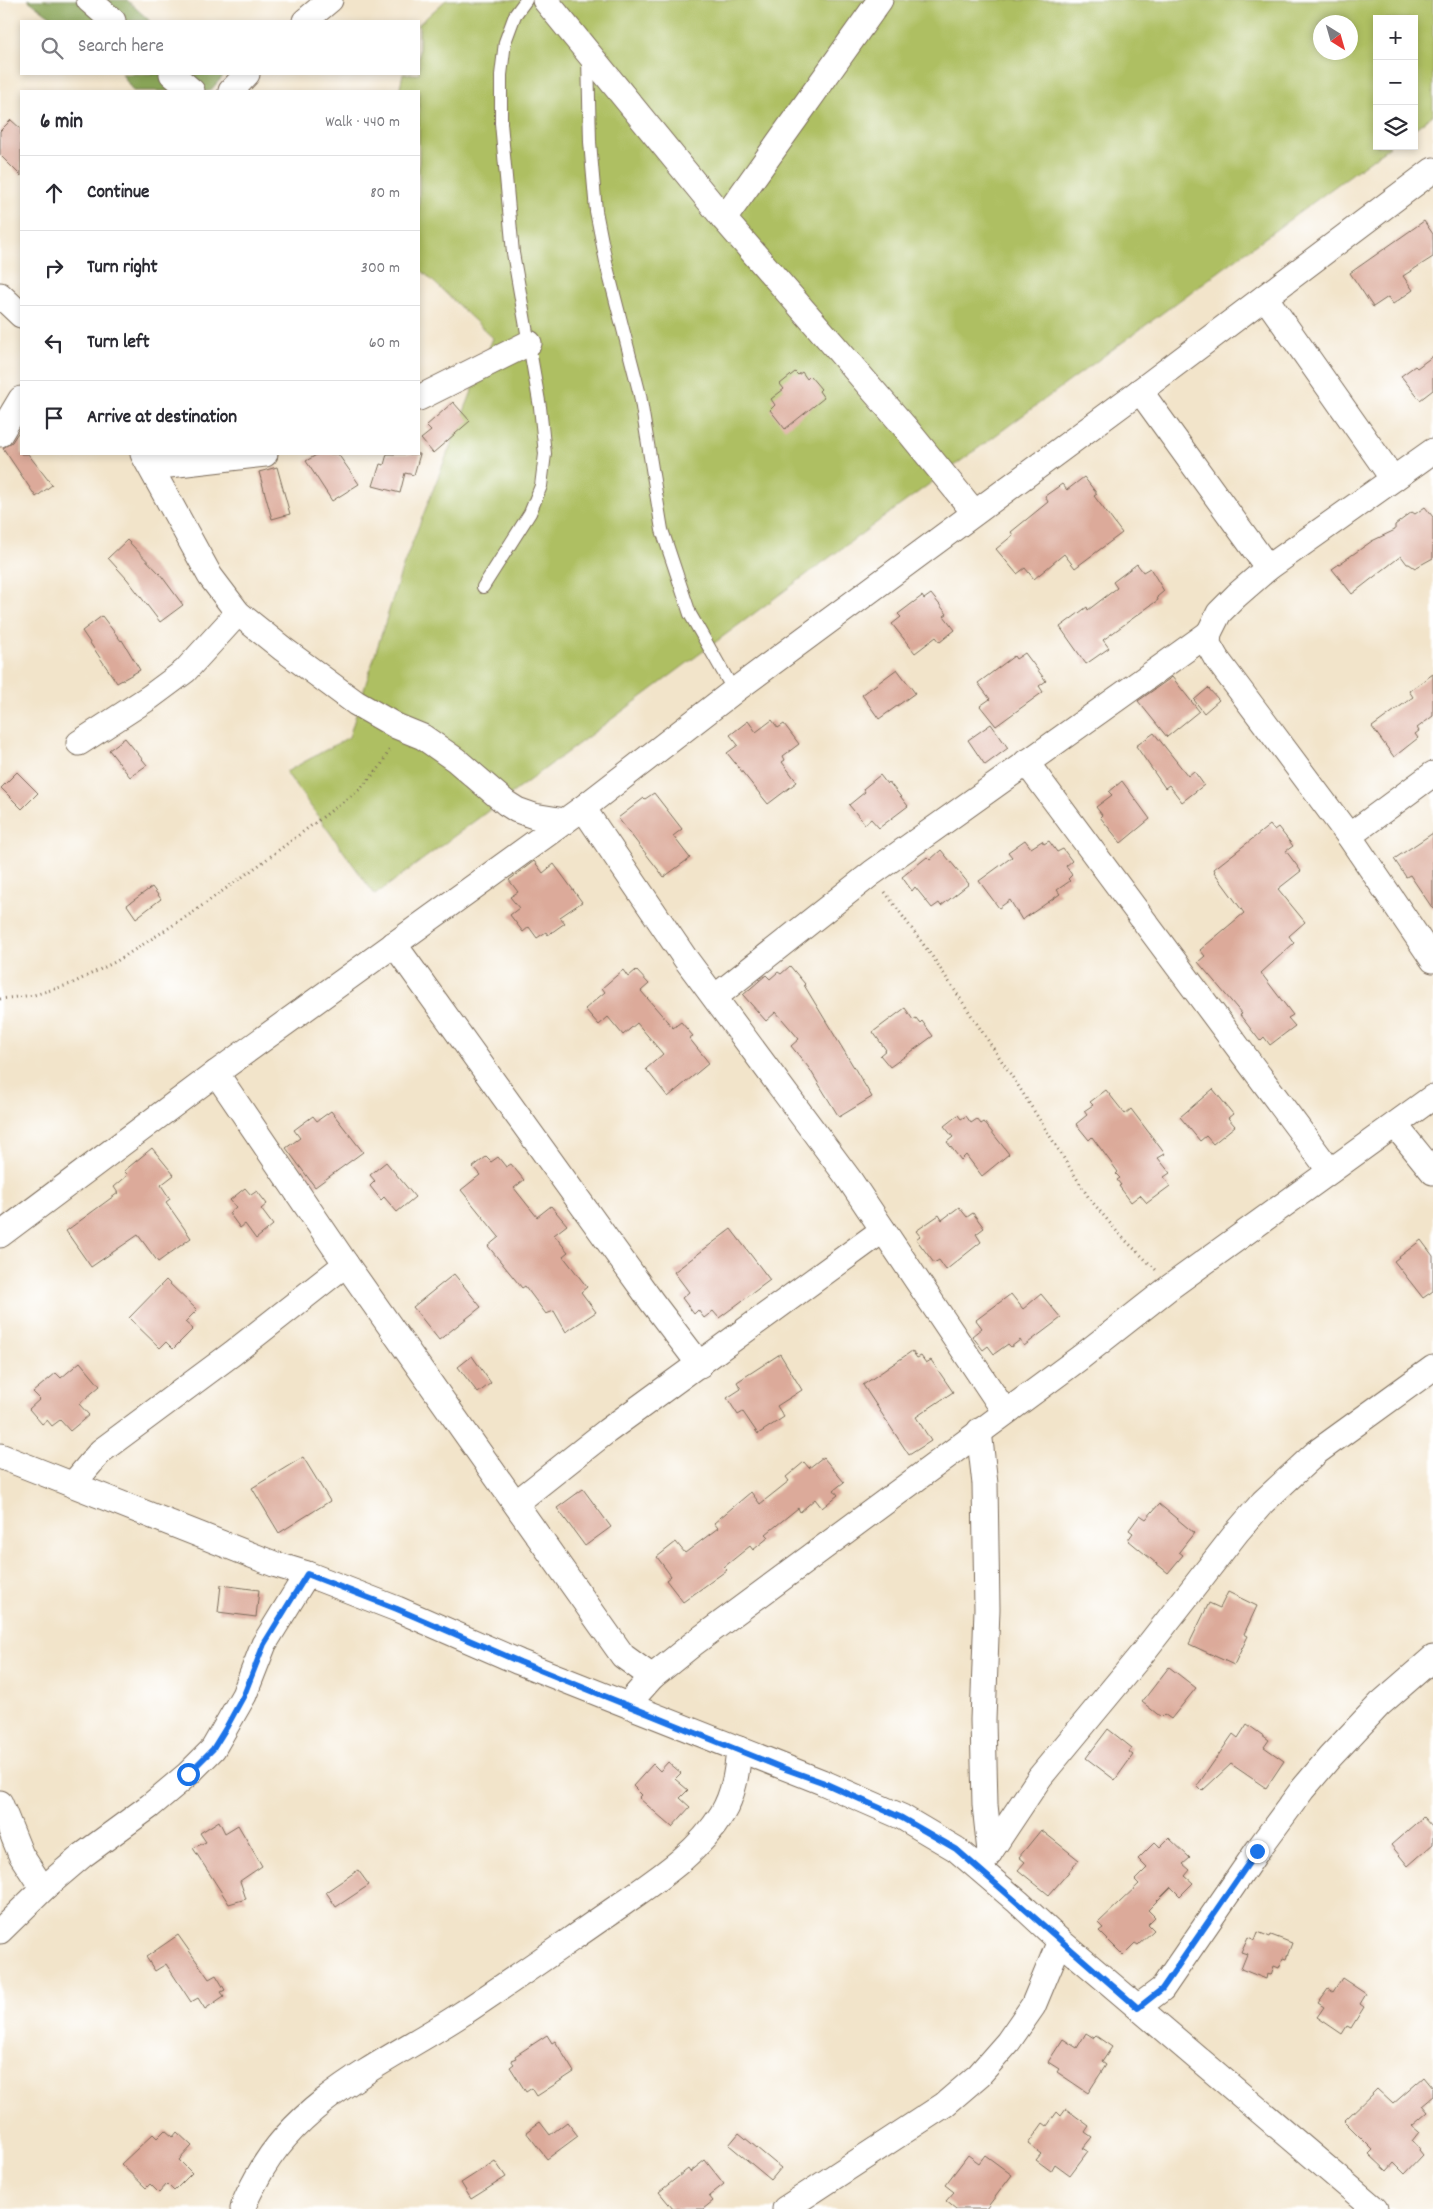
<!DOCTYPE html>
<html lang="en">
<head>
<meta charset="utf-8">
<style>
	:root { --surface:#fff; --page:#f7f7f7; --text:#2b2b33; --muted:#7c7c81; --line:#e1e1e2 }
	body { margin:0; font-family:Dekko,sans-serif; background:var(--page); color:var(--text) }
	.controls { position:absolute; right:15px; top:15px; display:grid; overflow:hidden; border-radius:0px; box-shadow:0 2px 8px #0003 }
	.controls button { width:45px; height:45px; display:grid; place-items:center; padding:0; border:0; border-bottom:1px solid var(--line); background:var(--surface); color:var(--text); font:25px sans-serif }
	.compass { position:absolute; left:1313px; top:15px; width:45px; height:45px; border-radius:50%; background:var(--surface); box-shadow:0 2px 8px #0003; rotate:143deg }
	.stop { position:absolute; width:15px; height:15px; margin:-11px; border:4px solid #1a73e8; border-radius:50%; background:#fff }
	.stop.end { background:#1a73e8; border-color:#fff; box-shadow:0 1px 5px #0008 }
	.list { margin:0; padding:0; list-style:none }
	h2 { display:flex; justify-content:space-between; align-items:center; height:65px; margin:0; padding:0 20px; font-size:21px }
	h2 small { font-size:16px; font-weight:400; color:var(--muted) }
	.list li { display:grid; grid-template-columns:32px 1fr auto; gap:15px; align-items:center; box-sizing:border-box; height:75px; padding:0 20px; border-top:1px solid var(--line) }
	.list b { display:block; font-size:19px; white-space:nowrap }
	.list em { font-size:16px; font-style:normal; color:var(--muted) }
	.icon { flex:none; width:28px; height:28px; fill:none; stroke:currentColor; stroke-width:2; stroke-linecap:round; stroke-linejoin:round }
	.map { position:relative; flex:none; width:1433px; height:2209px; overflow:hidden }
	.search { position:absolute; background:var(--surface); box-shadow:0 2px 8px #0003; left:20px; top:20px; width:400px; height:55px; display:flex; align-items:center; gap:12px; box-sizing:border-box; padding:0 18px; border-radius:0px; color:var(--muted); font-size:19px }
	.panel { position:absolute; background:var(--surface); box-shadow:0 2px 8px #0003; left:20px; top:90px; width:400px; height:365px; border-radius:0px }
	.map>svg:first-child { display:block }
	.green { fill:#aebf62; stroke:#747440; fill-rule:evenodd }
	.forest { fill:#8aa658; stroke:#62683b }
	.building { fill:#dcaa9a }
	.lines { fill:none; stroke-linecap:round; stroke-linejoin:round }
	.lane-casing { stroke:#7b6b5a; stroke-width:14 }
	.street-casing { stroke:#7b6b5a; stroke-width:27 }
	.path { stroke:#7b6b5a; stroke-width:3; stroke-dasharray:1 4; stroke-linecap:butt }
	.lane { stroke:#fff; stroke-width:12 }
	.street { stroke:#fff; stroke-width:25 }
	.route { stroke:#1a73e8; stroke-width:6 }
</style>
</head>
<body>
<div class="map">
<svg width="1433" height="2209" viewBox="0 0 1433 2209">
	<rect width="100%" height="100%" fill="#fff"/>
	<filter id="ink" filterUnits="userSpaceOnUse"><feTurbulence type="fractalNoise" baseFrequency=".02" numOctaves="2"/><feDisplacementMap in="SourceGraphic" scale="10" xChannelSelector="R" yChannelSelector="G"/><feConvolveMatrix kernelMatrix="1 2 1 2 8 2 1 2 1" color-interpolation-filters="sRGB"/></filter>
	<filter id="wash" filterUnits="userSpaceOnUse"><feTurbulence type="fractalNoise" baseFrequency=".0096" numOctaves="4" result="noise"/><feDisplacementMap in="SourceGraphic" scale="20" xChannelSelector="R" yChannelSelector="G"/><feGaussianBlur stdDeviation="1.12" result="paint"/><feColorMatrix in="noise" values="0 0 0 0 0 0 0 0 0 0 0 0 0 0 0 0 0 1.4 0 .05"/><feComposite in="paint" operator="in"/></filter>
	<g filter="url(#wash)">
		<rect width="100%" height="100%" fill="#f2e4ca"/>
		<path class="green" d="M446,0H1433V115L1414,129V19H1377V146H1390L849,543L375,895L286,772L349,737L403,566L493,338L419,268V91H399L403,74H419V24ZM1320,22H1350V52H1320Z"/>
		<g class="forest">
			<path d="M28,0H127L150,21H57Z"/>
			<path d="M122,74H225L210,91H133Z"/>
		</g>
		<g id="blocks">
			<g class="building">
				<path d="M11,120L21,129V176L0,155V131Z"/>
				<path d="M1424,221L1433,234V257L1403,276L1413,290L1393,304L1388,297L1373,307L1350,273Z"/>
				<path d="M1433,356V390L1420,400L1401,376L1415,366L1417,368Z"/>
				<path d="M795,372L798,375L802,372L807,379L810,376L821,389L819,391L824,398L785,429L770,410L775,405L771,399L784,389L780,384Z"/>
				<path d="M453,402L470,421L433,453L421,439L431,431L426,426Z"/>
				<path d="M21,428V454H28L52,485L36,497L3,448L12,442Z"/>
				<path d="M318,454H338L359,484L332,501L306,461Z"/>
				<path d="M387,454H420L414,475L405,473L400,493L373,486L380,464L384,465Z"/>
				<path d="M277,467L290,514L272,519L259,472Z"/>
				<path d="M1084,477L1097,494L1094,496L1122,533L1075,568L1064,554L1034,579L1025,568L1017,574L996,549L1013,535L1011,532L1048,502L1045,496L1062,484L1067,490Z"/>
				<path d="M1425,507L1433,517V558L1415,568L1409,564H1407L1401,556L1352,594L1332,569L1372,541L1395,530V525L1412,512L1415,514Z"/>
				<path d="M127,540L160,574L183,605L160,622L127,579L108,558Z"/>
				<path d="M1137,564L1143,572L1150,568L1164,591L1157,597L1158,600L1103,640L1109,648L1086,664L1060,627L1087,607L1088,610L1117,588L1113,582Z"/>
				<path d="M931,594L947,614L944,616L955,630L940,642L936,637L915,653L892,624L901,617L898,614L922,596L924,599Z"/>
				<path d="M102,616L121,641L122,640L140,670L117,683L82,631Z"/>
				<path d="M1025,653L1046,681L1039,686L1043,692L996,726L980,706L990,699L978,683L1014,656L1016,659Z"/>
				<path d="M897,669L915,693L879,719L862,695Z"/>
				<path d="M1433,674V716L1417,728L1419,731L1415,734L1418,738L1394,757L1372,727L1413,697L1409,691Z"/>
				<path d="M1172,677L1199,711L1167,737L1138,701Z"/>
				<path d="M1208,688L1219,700L1204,713L1194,700Z"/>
				<path d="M772,720L778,728L784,724L799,744L783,756L785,760L782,762L797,782L768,804L727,753L738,745L730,735L748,721L756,732Z"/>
				<path d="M991,724L1008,748L985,765L968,740Z"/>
				<path d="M1154,733L1188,776L1194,771L1204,785L1182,802L1169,785L1165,788L1136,746Z"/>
				<path d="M125,738L147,765L130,777L109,750Z"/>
				<path d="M17,772L38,793L22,809L1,788Z"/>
				<path d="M880,775L887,784L889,782L908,806L879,828L871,819L865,824L849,805L865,792L863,789Z"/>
				<path d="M1122,781L1150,819L1121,843L1100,817L1102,815L1096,807L1112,795L1109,792Z"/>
				<path d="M654,793L682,829L673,836L690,858L664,877L618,818L644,798L645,799Z"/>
				<path d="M1270,825L1274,830L1278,827L1293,846L1286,851L1301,871L1278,889L1305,922L1289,936L1294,943L1261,973L1293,1015L1288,1018L1295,1026L1270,1045L1264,1037L1260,1041L1240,1015L1242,1014L1198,962L1205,956L1200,950L1244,913L1214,872L1215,871L1214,869Z"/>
				<path d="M1433,833V909L1410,875L1406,877L1394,859Z"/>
				<path d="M1025,840L1031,848L1042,841L1044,844L1049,841L1057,852L1063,849L1072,861L1066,866L1072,875L1068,879L1070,881L1057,890L1060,894L1022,920L1010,900L999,908L979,881L1012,857L1008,852Z"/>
				<path d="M941,850L969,884L941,906L939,903L932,908L915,887L912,891L902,877L927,857L930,860Z"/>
				<path d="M534,861L543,873L554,864L582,902L560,917L565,923L548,935L546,932L537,938L529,927L523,932L510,915L519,908L510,897L518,892L509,880Z"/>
				<path d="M152,887L161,899L136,918L127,905Z"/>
				<path d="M790,966L805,984L804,985L872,1097L839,1117L809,1068L791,1046L799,1039L776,1012L766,1021L743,995L766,975L770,979L778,972L781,974Z"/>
				<path d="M623,970L628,977L636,970L649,984L641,991L673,1028L681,1022L693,1036L689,1038L709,1063L668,1097L646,1069L663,1054L637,1023L623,1035L608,1017L599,1025L585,1009L605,992L602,988Z"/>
				<path d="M905,1008L913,1020L916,1018L920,1023L922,1021L933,1036L890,1067L880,1055L886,1050L873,1032Z"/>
				<path d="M1213,1089L1233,1114L1228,1118L1235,1126L1213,1144L1206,1136L1200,1141L1180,1117Z"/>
				<path d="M1106,1090L1125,1114L1131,1109L1165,1154L1158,1158L1170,1173L1164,1177L1170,1186L1147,1203L1140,1195L1131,1202L1119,1186L1121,1185L1117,1180L1120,1178L1116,1174L1118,1172L1092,1137L1089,1140L1076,1124L1087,1115L1084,1111L1093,1105L1090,1102Z"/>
				<path d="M331,1111L363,1152L315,1187L286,1148L300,1138L294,1130L313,1116L317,1121Z"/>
				<path d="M958,1115L961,1119L966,1116L971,1123L977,1119L981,1124L984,1122L1009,1154L982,1176L966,1155L961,1160L947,1142L953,1137L944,1126Z"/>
				<path d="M152,1148L174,1175L161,1185L170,1199L166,1202L191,1238L158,1262L138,1235L91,1267L66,1231L118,1193L114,1187L128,1175L124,1171Z"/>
				<path d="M486,1157L491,1162L498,1157L506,1167L511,1164L524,1180L514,1188L537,1217L551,1206L567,1225L554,1235L568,1252L563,1256L587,1287L581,1292L596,1312L566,1332L554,1311L546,1314L525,1286L522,1288L488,1246L499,1237L461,1190L480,1175L473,1167Z"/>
				<path d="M386,1162L415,1197L397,1212L384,1197L381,1200L370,1186L375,1181L370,1175Z"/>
				<path d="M245,1188L251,1195L257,1191L267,1204L261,1209L273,1225L256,1239L245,1224L240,1228L229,1213L236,1207L230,1200Z"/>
				<path d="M959,1207L967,1217L973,1213L984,1228L976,1234L981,1242L946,1270L939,1260L934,1263L916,1239L920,1236L916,1231L939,1215L942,1220Z"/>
				<path d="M731,1229L770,1280L719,1318L713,1311L704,1318L698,1310L694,1314L682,1298L689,1292L674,1272Z"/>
				<path d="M1421,1240L1433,1256V1291L1423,1298L1394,1261Z"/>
				<path d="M454,1274L481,1307L439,1340L413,1307Z"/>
				<path d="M166,1280L197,1310L185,1322L193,1329L173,1349L166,1342L160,1348L129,1318Z"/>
				<path d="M1011,1294L1023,1309L1041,1294L1061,1318L1024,1346L1020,1340L1011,1347L1008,1344L994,1354L988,1346L983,1350L972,1336L982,1328L976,1320Z"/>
				<path d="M912,1351L917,1358L921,1356L926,1363L931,1360L953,1392L916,1417L931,1441L909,1455L863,1385Z"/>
				<path d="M780,1354L802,1390L777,1406L784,1417L758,1434L743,1412L738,1415L727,1398L741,1389L737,1382Z"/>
				<path d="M472,1356L491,1383L478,1393L458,1367Z"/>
				<path d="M80,1362L100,1386L79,1404L89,1415L70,1431L60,1420L52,1426L47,1420L42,1424L29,1409L40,1399L33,1392L56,1373L61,1378Z"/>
				<path d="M303,1457L330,1501L279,1533L252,1488Z"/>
				<path d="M823,1457L844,1482L834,1490L838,1495L822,1508L815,1499L800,1512L798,1508L766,1534L769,1537L753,1550L750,1546L724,1567L727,1570L683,1602L666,1580L671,1576L657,1557L676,1542L685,1553L718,1528L714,1523L751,1492L760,1504L789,1481L786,1477L804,1462L809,1468Z"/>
				<path d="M583,1489L611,1527L585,1546L557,1508Z"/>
				<path d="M1159,1504L1194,1533L1179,1552L1183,1555L1168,1573L1128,1540L1133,1533L1129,1530L1140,1515L1146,1519Z"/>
				<path d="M221,1585L259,1590L256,1617L218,1612Z"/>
				<path d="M1228,1592L1257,1606L1244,1634L1248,1636L1234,1665L1189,1644L1209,1603L1220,1608Z"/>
				<path d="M1169,1667L1196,1688L1171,1719L1164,1714L1161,1717L1142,1702Z"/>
				<path d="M1247,1724L1269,1740L1264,1747L1284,1761L1266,1788L1231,1764L1202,1791L1197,1786L1233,1734L1238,1738Z"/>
				<path d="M1108,1729L1132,1748L1129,1752L1133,1755L1115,1780L1086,1758Z"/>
				<path d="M668,1762L681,1773L675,1779L688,1790L680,1798L690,1807L672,1827L639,1798L642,1795L633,1786L653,1764L660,1771Z"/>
				<path d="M1423,1817L1433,1828V1844L1408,1866L1391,1845Z"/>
				<path d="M219,1821L225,1833L238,1825L262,1866L240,1881L246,1899L229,1904L193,1848L206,1842L200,1833Z"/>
				<path d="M1041,1830L1079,1860L1049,1895L1018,1870L1025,1862L1019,1857Z"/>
				<path d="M1169,1838L1190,1858L1183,1864L1190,1870L1185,1876L1193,1883L1180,1896L1171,1887L1148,1910L1155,1917L1148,1924L1154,1930L1138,1945L1135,1943L1123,1955L1099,1931L1103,1928L1098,1923L1139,1884L1135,1880L1147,1868L1138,1859L1155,1842L1160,1847Z"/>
				<path d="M358,1870L369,1885L336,1907L326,1892Z"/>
				<path d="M1258,1932L1270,1937L1271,1935L1292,1943L1286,1959L1283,1958L1279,1968L1274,1966L1271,1975L1267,1974L1266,1979L1241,1969L1247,1954L1241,1952L1248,1937L1255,1940Z"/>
				<path d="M178,1935L209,1979L216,1975L225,1990L221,1992L224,1996L205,2009L198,1998L191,2002L166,1964L155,1971L146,1957Z"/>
				<path d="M1342,1978L1366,1994L1360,2004L1364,2007L1351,2028L1347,2026L1342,2034L1317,2017L1324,2007L1318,2003L1328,1989L1333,1992Z"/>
				<path d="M1086,2033L1094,2038L1096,2036L1112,2047L1102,2062L1106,2065L1088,2093L1057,2072L1059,2069L1048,2062L1063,2039L1077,2048Z"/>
				<path d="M547,2035L552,2043L555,2041L574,2072L537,2096L532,2088L526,2092L510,2067L514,2064L511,2060L516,2058L515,2056Z"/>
				<path d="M1424,2077L1433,2088V2096L1422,2105L1428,2112L1412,2126L1419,2132L1412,2141L1420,2148L1419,2150L1423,2155L1405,2174L1394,2163L1387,2171L1369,2154L1373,2150L1344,2121L1377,2089L1393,2104Z"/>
				<path d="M1066,2109L1089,2126L1085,2132L1092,2137L1083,2148L1088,2151L1070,2175L1055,2164L1051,2171L1036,2160L1041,2154L1028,2144L1043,2123L1047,2126L1057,2112L1061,2116Z"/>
				<path d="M540,2122L550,2135L567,2122L578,2136L547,2159L526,2132Z"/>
				<path d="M165,2130L173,2137L177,2132L192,2146L179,2160L192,2173L174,2191L167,2184L159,2193L150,2184L146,2188L121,2164L153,2134L157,2138Z"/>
				<path d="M739,2133L781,2168L771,2180L729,2145Z"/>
				<path d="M968,2155L979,2163L985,2155L1012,2175L986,2209H956L946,2201L954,2192L945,2185Z"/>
				<path d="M705,2160L724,2184L709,2196L713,2201L703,2209H673L659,2192L688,2169L690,2172Z"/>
				<path d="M495,2161L506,2177L471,2199L461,2183Z"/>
			</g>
		</g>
	</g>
	<g filter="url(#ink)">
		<use href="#blocks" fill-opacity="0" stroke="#7b6b5a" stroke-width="1"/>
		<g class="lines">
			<defs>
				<g id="lane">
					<path d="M588,57L590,142L596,211L607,267L640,395L662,530L690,614L734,691"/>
					<path d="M483,587L530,513L541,486L545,454L540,407L513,253L501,123V75L505,42L515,15L526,0"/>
				</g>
				<g id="street">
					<path d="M89,0L113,21"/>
					<path d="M545,0L724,219L904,426L974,512"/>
					<path d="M305,21L330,0"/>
					<path d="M172,74L192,91"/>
					<path d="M231,91L247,74"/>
					<path d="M724,219L880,0"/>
					<path d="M0,295L21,315"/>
					<path d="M1265,297L1393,479"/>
					<path d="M1140,391L1268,568"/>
					<path d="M419,398L529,343"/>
					<path d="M0,434L21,399"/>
					<path d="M1433,451L1268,568L1237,595L1219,613L1209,633L1208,644L1216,658L1349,836L1433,960"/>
					<path d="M143,454L210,576L238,613L283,649L356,703L396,726L423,737L456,760L506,803L517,810L534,816L565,821"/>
					<path d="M152,467L265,454"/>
					<path d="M79,743L150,697L185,671L238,613"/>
					<path d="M1026,762L1330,1171"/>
					<path d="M583,808L685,958L849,1179L1005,1412"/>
					<path d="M1349,836L1433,774"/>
					<path d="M394,944L652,1302L700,1365"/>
					<path d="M715,997L872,873L1209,633"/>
					<path d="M216,1073L346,1264L623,1656L652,1677"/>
					<path d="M1395,1125L1433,1172"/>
					<path d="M0,1235L216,1073L583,808L734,691L1140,391L1433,170"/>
					<path d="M979,1431L985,1484L987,1609L983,1720L985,1805L990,1852L987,1857"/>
					<path d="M0,1456L274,1564L307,1574L397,1609L519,1662L822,1782L902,1817L956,1849L1018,1902L1060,1941L1375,2209"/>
					<path d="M73,1484L101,1451L233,1353L346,1264"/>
					<path d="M516,1503L607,1431L883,1230"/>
					<path d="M628,1704L652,1677L693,1644L1081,1357L1170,1287L1433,1097"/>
					<path d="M0,1803L21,1855L43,1889"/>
					<path d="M990,1852L1040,1777L1141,1655L1237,1532L1263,1502L1317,1452L1433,1368"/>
					<path d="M0,1931L43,1889L83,1855L150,1806L188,1774L213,1749L244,1695L264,1644L307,1574"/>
					<path d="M1138,2007L1162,1989L1257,1851L1302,1790L1330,1757L1380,1704L1433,1658"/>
					<path d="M243,2209C245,2198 252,2188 257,2178C299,2098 389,2061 460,2015C515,1979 568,1941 622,1904C659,1878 698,1853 722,1814C734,1794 737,1772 739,1749"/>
					<path d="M785,2209L944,2105L979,2075L1008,2042L1033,2006L1060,1941"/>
				</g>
			</defs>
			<use href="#lane" class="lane-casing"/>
			<use href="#street" class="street-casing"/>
			<g class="path">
				<path d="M885,892L934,959L1017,1084L1089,1198L1119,1234L1156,1270"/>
				<path d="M0,999L34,995L71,984L117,961L189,915L259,865L360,789L380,767L391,747"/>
			</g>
			<use href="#lane" class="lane"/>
			<use href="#street" class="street"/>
		</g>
	</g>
	<g class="lines" filter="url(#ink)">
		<path class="route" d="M188,1774L213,1749L226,1728L244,1695L264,1644L307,1574L397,1609L520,1662L780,1767L822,1782L902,1818L956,1849L1138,2008L1162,1989L1257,1851"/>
	</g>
</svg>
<div class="controls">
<button>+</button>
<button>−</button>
<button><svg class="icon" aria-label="layers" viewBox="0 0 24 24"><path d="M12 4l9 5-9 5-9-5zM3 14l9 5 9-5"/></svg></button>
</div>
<svg class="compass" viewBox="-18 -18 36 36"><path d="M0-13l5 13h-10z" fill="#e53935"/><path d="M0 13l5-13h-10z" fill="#7c7c81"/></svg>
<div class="stop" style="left:188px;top:1774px"></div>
<div class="stop end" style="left:1257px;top:1851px"></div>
<div class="search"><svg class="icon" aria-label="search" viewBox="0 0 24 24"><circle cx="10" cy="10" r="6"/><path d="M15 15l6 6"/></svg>Search here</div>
<section class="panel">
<h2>6 min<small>Walk · 440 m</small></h2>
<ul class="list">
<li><svg class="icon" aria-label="ahead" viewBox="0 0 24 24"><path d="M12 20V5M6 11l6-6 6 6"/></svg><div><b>Continue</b></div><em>80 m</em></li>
<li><svg class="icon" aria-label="right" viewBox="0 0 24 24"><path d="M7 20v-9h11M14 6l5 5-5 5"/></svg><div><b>Turn right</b></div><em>300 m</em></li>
<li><svg class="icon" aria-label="left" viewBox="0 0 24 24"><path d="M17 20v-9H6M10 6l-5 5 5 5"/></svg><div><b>Turn left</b></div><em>60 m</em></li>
<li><svg class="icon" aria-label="arrive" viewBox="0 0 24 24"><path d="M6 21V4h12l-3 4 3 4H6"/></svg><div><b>Arrive at destination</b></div></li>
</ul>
</section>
</div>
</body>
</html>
